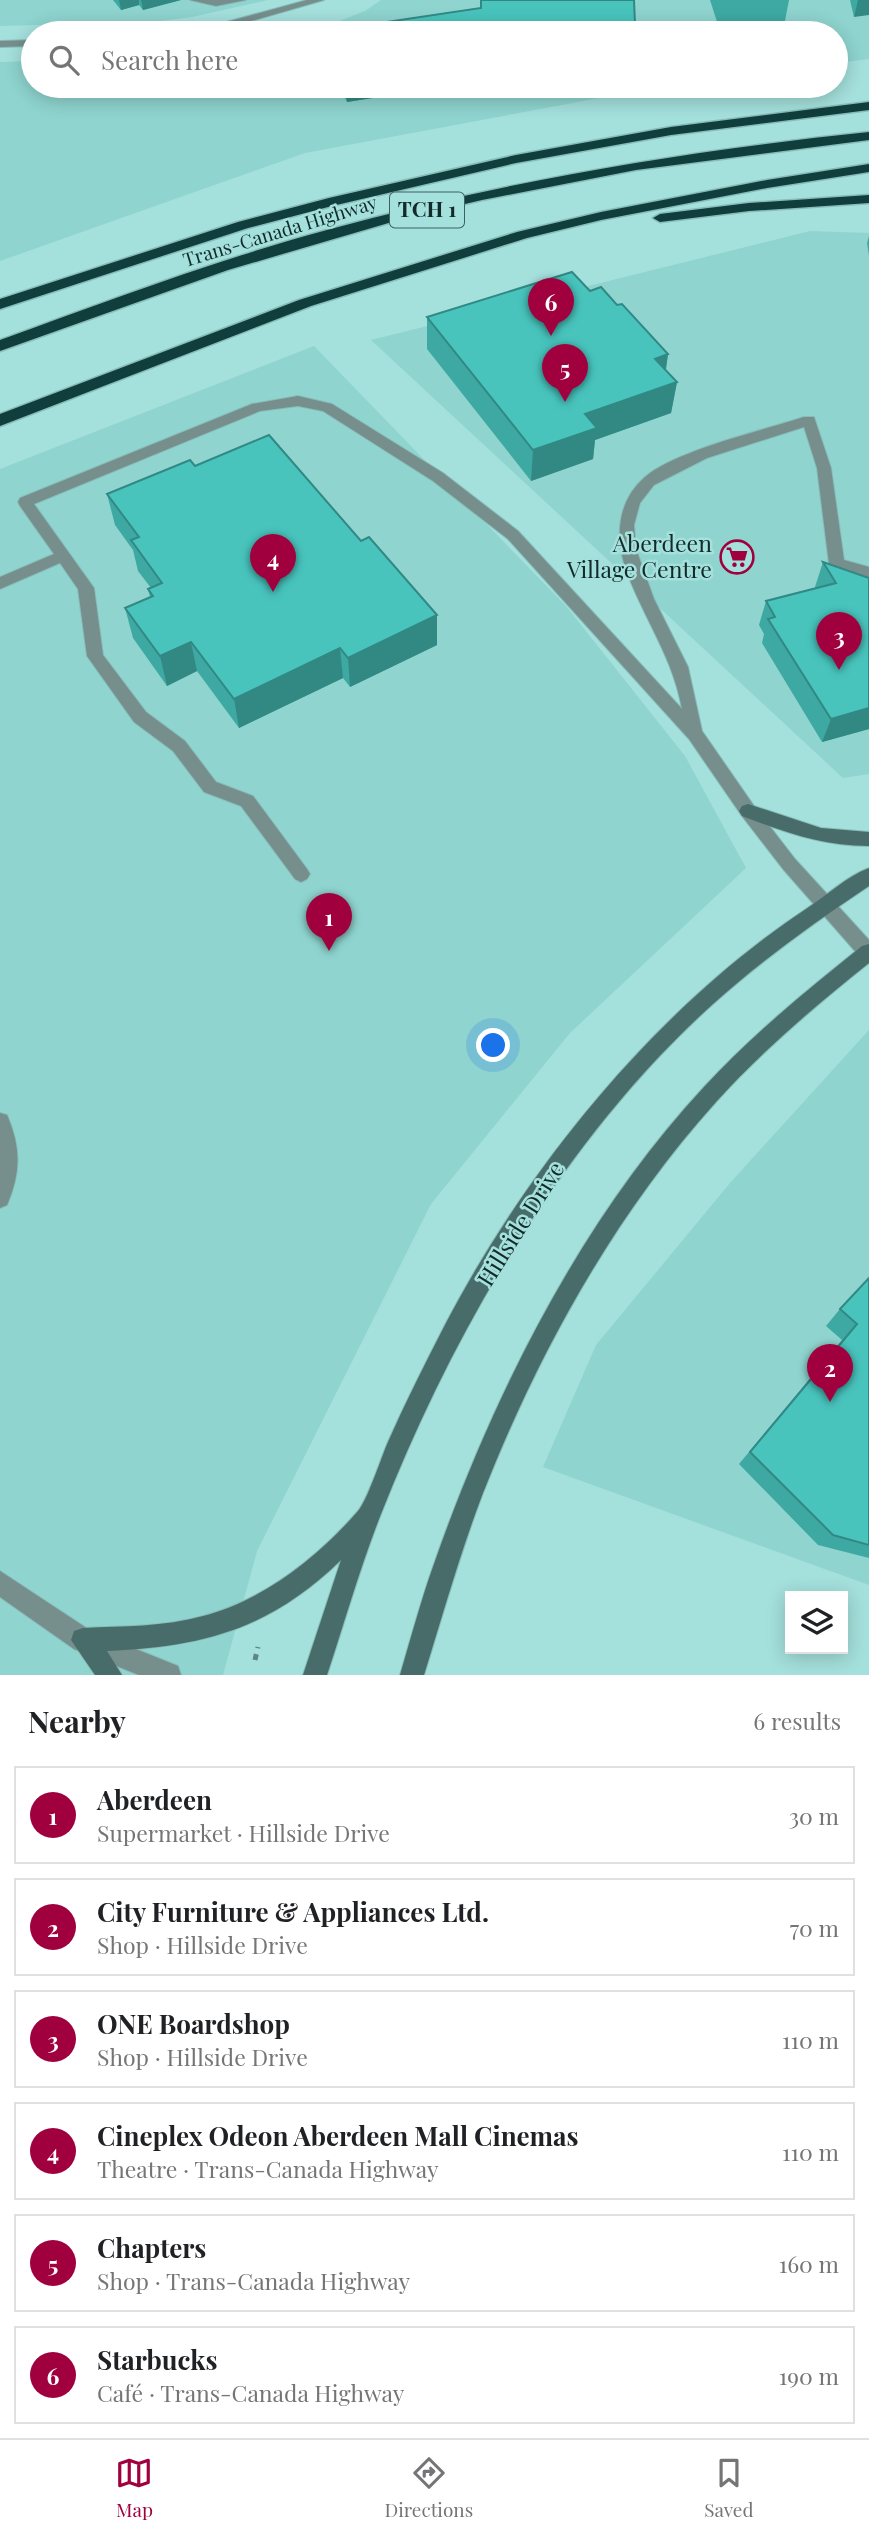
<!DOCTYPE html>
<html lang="en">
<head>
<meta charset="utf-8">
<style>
	:root { --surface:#fff; --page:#f2f2f2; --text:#202124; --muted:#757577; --line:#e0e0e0; --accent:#a0003e }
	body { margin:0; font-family:"Playfair Display",serif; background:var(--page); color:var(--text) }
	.controls { position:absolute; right:21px; bottom:21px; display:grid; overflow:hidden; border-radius:0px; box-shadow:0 4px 18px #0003 }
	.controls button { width:63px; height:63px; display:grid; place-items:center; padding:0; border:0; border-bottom:2px solid var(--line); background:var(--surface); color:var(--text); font:35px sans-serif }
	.you { position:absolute; left:494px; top:1046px; width:24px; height:24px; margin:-18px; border:5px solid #fff; border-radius:50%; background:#1a73e8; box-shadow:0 0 0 10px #1a73e833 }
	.badge { display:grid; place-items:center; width:46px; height:46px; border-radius:50%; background:var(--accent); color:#fff; font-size:23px; font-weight:700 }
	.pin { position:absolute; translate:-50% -58px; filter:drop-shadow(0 2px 4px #0008) }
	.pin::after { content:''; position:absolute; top:37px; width:24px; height:21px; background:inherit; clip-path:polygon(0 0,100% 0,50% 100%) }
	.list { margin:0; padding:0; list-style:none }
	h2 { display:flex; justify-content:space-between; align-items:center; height:91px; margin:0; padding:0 28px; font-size:30px }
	h2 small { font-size:23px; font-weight:400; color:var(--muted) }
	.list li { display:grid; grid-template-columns:46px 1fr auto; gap:21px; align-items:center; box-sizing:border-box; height:98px; margin:0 14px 14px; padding:0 14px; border:2px solid var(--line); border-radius:0px }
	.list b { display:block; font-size:26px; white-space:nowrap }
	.list p { margin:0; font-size:23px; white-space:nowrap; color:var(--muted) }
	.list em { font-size:23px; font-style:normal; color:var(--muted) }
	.icon { flex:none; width:38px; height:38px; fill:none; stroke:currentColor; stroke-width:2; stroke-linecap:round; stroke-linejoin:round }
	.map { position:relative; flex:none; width:869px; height:1675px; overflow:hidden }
	.search { position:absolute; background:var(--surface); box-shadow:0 4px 18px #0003; left:21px; right:21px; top:21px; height:77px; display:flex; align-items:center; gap:18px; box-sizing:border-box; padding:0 24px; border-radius:38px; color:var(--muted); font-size:26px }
	.sheet { height:763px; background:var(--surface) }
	nav { display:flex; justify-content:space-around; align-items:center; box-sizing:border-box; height:98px; border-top:2px solid var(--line); background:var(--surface); font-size:19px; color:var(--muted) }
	nav a { display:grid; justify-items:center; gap:4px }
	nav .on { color:var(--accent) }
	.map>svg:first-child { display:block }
	.built { fill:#8fd4cf }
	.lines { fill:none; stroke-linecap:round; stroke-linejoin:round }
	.service-casing { stroke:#87bcb8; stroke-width:2 }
	.tertiary-casing { stroke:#87bcb8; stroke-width:2 }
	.secondary-casing { stroke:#87bcb8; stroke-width:2 }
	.motorway-casing { stroke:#87bcb8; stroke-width:3 }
	.path { stroke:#5c8784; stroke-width:5; stroke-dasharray:6 6; stroke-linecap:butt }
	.service { fill:#768e8c; fill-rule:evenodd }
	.tertiary { fill:#768e8c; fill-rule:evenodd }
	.secondary { fill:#486c6a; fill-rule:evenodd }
	.motorway { fill:#103e3c; fill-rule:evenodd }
	.wall { fill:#3ea9a3 }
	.shaded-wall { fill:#328984 }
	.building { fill:#48c4bd; stroke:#328984; stroke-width:2 }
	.labels { text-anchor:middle; stroke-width:5; stroke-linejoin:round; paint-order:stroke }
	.far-street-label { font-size:19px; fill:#122a29; stroke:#a4e0dc }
	.shield { fill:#a4e0dc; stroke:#3e615f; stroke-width:2 }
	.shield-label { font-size:21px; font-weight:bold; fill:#122a29 }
	.poi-label { font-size:23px; fill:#122a29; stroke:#a4e0dc; text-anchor:end }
	.street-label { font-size:23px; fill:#122a29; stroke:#a4e0dc }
</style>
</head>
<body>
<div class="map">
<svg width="869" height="1675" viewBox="0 0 869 1675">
	<rect width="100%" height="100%" fill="#a4e0dc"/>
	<g class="built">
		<path d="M0,0H268L192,17L152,22L0,26Z"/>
		<path d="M381,0H869V59L836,63V33H300L321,28L365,11Z"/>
		<path d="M33,61V86H664L305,153L0,261V62Z"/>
		<path d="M810,231L869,233V774L843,778L371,340Z"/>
		<path d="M314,346L566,606L685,756L746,868L570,1033L431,1204L257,1551L223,1675H0V469Z"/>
		<path d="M869,1030V1585L543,1467L596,1345L730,1183Z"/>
	</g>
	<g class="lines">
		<defs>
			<g id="service">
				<path d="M190,0H246L216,6Z"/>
				<path d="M298,396L332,404L443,473L518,531L682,709C673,658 646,622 628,575C615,542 615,503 645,477C674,451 764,430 804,417H814L831,468L844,560L869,567V579L832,568L829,564L817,468L804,427L707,458L654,485L640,503L634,525L636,549L654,599L688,667L702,731L754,806L795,859L869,940V961L862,959L783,869L742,816L689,739L508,539L433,481L323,411L298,406L260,411L34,504L94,588L103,655L146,712L185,741L216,782L253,796L307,869L310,874L307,879L301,882L295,879L241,806L204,792L173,751L134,722L87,656L78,589L60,563L0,589V577L54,554L20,506L18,502L20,498L252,404Z"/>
				<path d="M0,1113L7,1115C21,1148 21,1172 7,1205L0,1208Z"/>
				<path d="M0,1571L91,1631L178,1666L181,1675H139L74,1649L0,1597Z"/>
			</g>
			<g id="tertiary">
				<path d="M307,0H324L220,30L171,33L176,30L219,24Z"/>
				<path d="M33,40V46L0,47V41Z"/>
			</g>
			<g id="secondary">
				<path d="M748,804L821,828L869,832V846C823,846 784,832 742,816L739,811L742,806Z"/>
				<path d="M869,868V886C815,922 762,960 713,1004C565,1137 453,1331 381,1514C360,1567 345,1621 327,1675H303L341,1560C270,1629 203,1647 107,1651L122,1675H95L71,1640L74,1631L83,1628C123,1626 164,1627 203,1616C263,1601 319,1556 358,1511C368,1499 381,1458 388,1442C406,1401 426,1362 446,1323C529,1165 657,1008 806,909C826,896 847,876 869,868Z"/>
				<path d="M869,944V963C815,1006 762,1051 716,1102C615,1214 538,1353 483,1493C460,1553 443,1614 424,1675H400C411,1638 421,1600 434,1564C493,1395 582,1218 704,1087C752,1035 807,990 862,946Z"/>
			</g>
			<g id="motorway">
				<path d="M869,102V110L671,135L516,163L332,206L248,228L0,309V299L238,222L329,198L516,155L671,127Z"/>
				<path d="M869,132V140L636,170L482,200L409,217L228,270L0,351V340C108,301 216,260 327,230C505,181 685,151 869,132Z"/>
				<path d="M869,164V172L767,188L601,220L527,238L311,306L0,426V414L299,300L517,232L601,212L767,180Z"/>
				<path d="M869,195V203L749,211L660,222L653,218L660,214L749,203Z"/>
			</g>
		</defs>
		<use href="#service" class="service-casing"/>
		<use href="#tertiary" class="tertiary-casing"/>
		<use href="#secondary" class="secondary-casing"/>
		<use href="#motorway" class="motorway-casing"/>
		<path class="path" d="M255,1660L258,1647"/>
		<use href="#service" class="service"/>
		<use href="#tertiary" class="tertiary"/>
		<use href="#secondary" class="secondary"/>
		<use href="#motorway" class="motorway"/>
	</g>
	<g class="wall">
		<path d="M113,0H181L143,10L139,5L121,10Z"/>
		<path d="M710,0H789L784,26L719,28Z"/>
		<path d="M850,0H869L854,17Z"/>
		<path d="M481,8L635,24L634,33H326V31Z"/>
		<path d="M339,86H448L347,102Z"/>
		<path d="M869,236V256L867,243Z"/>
		<path d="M617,305L668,354L666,370L677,382L671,413L595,440L593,459L531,481L427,349V317Z"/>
		<path d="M195,466L437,645L350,687L343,678L239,728L197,671L167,686L133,638L125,608L150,597L148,589L151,588L138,571L133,550L115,525L107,494Z"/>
		<path d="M823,562L869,578V729L822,742L762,643L764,634L759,625L766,601L816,588L815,587Z"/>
		<path d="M869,1278V1558L818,1545L739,1464L842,1340L826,1326L840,1309Z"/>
	</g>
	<g class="shaded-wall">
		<path d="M119,0H139V5L121,10Z"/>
		<path d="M141,0H181L143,10Z"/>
		<path d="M858,0H869V15L854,17Z"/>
		<path d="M346,86H448L347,102Z"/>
		<path d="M668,354L663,386L655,359Z"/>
		<path d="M677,382L671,413L595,440L593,459L531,481L533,450L585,414Z"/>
		<path d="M437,615V645L350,687L348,658Z"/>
		<path d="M191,642L197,671L167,686L160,656Z"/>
		<path d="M340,648L343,678L239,728L234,699Z"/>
		<path d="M869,708V729L822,742L831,719Z"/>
	</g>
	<g class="building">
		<path d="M481,0H634L635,24L534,22V33H327L326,31L481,8Z"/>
		<path d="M572,272L590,291L601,287L617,305L622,304L668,354L655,359L677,382L585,414L597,428L533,450L427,317Z"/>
		<path d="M269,435L361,541L369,537L437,615L348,658L340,648L234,699L191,642L160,656L125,608L153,596L148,589L162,583L131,540L139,537L107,494L190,460L195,466Z"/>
		<path d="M823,562L869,578V708L831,719L768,619L775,617L766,601L836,583Z"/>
		<path d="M869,1278V1545L833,1535L750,1452L857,1324L840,1309Z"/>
	</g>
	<defs>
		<symbol id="supermarket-ring" viewBox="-11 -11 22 22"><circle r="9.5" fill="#a4e0dc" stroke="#a0003e" stroke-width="1.5"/><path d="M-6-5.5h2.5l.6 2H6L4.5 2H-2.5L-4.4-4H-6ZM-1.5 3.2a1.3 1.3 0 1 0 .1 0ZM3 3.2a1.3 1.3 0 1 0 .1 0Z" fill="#a0003e"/></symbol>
	</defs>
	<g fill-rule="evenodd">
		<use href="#supermarket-ring" x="718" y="538" width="38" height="38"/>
	</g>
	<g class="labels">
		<g class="far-street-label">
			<text transform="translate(280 231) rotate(-17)" y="7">Trans-Canada Highway</text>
		</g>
		<rect class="shield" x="390" y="192.5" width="74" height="35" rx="5"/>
		<g class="shield-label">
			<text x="427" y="217">TCH 1</text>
		</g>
		<g class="poi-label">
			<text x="712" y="552">Aberdeen<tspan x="712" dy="26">Village Centre</tspan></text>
		</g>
		<g class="street-label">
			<text transform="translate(521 1224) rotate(-58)" y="8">Hillside Drive</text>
		</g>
	</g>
</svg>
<div class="controls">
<button><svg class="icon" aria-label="layers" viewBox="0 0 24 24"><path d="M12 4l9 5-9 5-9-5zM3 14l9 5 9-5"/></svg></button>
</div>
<div class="you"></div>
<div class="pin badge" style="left:329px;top:951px">1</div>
<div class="pin badge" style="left:830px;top:1402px">2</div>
<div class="pin badge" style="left:839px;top:670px">3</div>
<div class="pin badge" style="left:273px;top:592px">4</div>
<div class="pin badge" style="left:565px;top:402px">5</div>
<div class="pin badge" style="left:551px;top:336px">6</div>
<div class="search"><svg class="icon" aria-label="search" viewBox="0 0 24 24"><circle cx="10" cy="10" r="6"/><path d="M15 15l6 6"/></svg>Search here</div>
</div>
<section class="sheet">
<h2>Nearby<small>6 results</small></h2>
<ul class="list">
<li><span class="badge">1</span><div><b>Aberdeen</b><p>Supermarket · Hillside Drive</p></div><em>30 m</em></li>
<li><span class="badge">2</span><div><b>City Furniture &amp; Appliances Ltd.</b><p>Shop · Hillside Drive</p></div><em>70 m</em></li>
<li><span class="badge">3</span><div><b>ONE Boardshop</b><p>Shop · Hillside Drive</p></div><em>110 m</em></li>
<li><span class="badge">4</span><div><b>Cineplex Odeon Aberdeen Mall Cinemas</b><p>Theatre · Trans-Canada Highway</p></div><em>110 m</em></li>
<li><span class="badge">5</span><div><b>Chapters</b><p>Shop · Trans-Canada Highway</p></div><em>160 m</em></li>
<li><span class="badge">6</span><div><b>Starbucks</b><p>Café · Trans-Canada Highway</p></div><em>190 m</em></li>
</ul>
</section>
<nav>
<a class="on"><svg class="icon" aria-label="map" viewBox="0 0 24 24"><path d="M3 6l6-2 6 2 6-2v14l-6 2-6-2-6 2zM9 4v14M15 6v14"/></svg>Map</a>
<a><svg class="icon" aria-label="directions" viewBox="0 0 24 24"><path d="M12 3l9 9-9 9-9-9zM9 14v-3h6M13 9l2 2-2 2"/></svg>Directions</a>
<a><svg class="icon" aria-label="saved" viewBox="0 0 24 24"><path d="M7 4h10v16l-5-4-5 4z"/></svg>Saved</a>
</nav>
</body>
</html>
